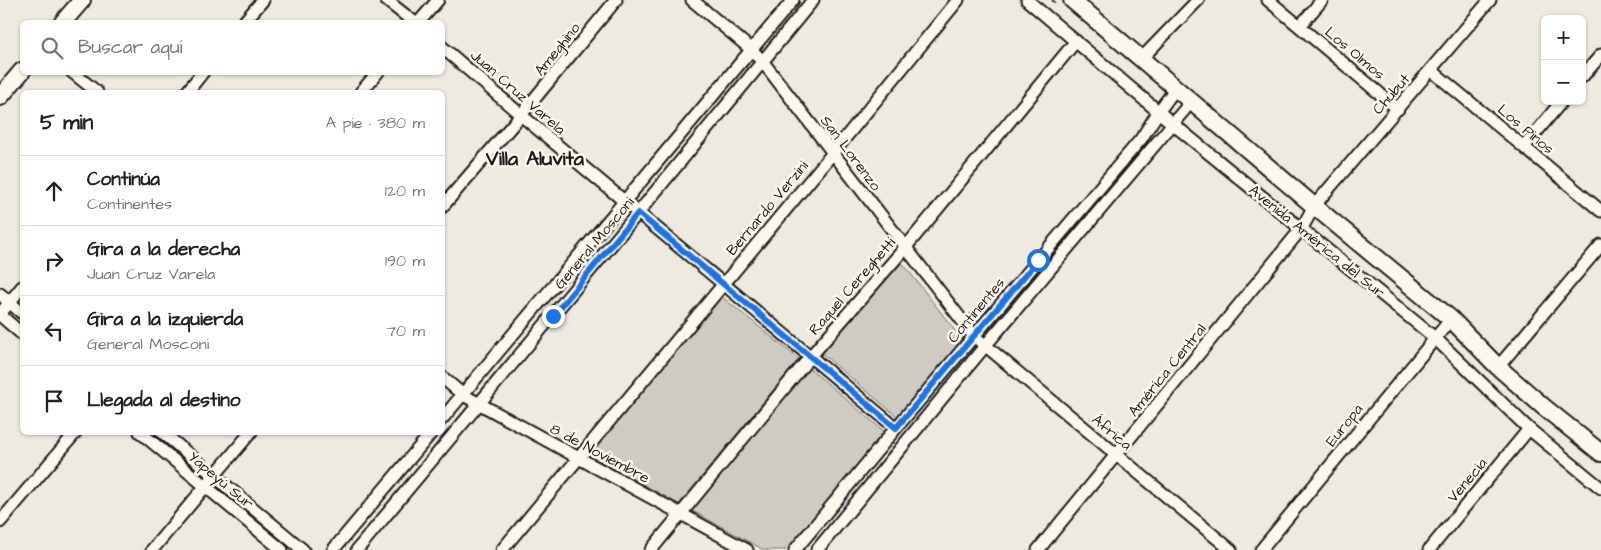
<!DOCTYPE html>
<html lang="es">
<head>
<meta charset="utf-8">
<style>
	:root { --surface:#fff; --page:#f6f6f6; --text:#222; --muted:#767676; --line:#e0e0e0 }
	body { margin:0; font-family:"Architects Daughter",sans-serif; background:var(--page); color:var(--text) }
	.controls { position:absolute; right:15px; top:15px; display:grid; overflow:hidden; border-radius:8px; box-shadow:0 1px 4px #0004 }
	.controls button { width:45px; height:45px; display:grid; place-items:center; padding:0; border:0; border-bottom:1px solid var(--line); background:var(--surface); color:var(--text); font:25px sans-serif }
	.stop { position:absolute; width:15px; height:15px; margin:-11px; border:4px solid #1a73e8; border-radius:50%; background:#fff }
	.stop.end { background:#1a73e8; border-color:#fff; box-shadow:0 1px 5px #0008 }
	.list { margin:0; padding:0; list-style:none }
	h2 { display:flex; justify-content:space-between; align-items:center; height:65px; margin:0; padding:0 20px; font-size:21px }
	h2 small { font-size:16px; font-weight:400; color:var(--muted) }
	.list li { display:grid; grid-template-columns:32px 1fr auto; gap:15px; align-items:center; box-sizing:border-box; height:70px; padding:0 20px; border-top:1px solid var(--line) }
	.list b { display:block; font-size:19px; white-space:nowrap }
	.list p { margin:0; font-size:16px; white-space:nowrap; color:var(--muted) }
	.list em { font-size:16px; font-style:normal; color:var(--muted) }
	.icon { flex:none; width:28px; height:28px; fill:none; stroke:currentColor; stroke-width:2; stroke-linecap:round; stroke-linejoin:round }
	.map { position:relative; flex:none; width:1601px; height:550px; overflow:hidden }
	.search { position:absolute; background:var(--surface); box-shadow:0 1px 4px #0004; left:20px; top:20px; width:425px; height:55px; display:flex; align-items:center; gap:12px; box-sizing:border-box; padding:0 18px; border-radius:8px; color:var(--muted); font-size:19px }
	.panel { position:absolute; background:var(--surface); box-shadow:0 1px 4px #0004; left:20px; top:90px; width:425px; height:345px; border-radius:8px }
	.map>svg:first-child { display:block }
	.green { fill:#ceccc2; stroke:#75746f }
	.lines { fill:none; stroke-linecap:round; stroke-linejoin:round }
	.street-casing { stroke:#1c1c1c; stroke-width:15 }
	.secondary-casing { stroke:#1c1c1c; stroke-width:20 }
	.path { stroke:#1c1c1c; stroke-width:2; stroke-dasharray:4 4; stroke-linecap:butt }
	.street { stroke:#fbf7ec; stroke-width:11 }
	.secondary { stroke:#fbf7ec; stroke-width:16 }
	.route { stroke:#1a73e8; stroke-width:6 }
	.labels { text-anchor:middle; stroke-width:5; stroke-linejoin:round; paint-order:stroke }
	.street-label { font-size:15px; fill:#1c1c1c; stroke:#fbf7ec }
	.district-label { font-size:20px; font-weight:bold; fill:#1c1c1c; stroke:#fbf7ec }
</style>
</head>
<body>
<div class="map">
<svg width="1601" height="550" viewBox="0 0 1601 550">
	<rect width="100%" height="100%" fill="#eeeadf"/>
	<filter id="ink" filterUnits="userSpaceOnUse"><feTurbulence type="fractalNoise" baseFrequency=".02" numOctaves="2"/><feDisplacementMap in="SourceGraphic" scale="10" xChannelSelector="R" yChannelSelector="G"/><feConvolveMatrix kernelMatrix="1 2 1 2 8 2 1 2 1" color-interpolation-filters="sRGB"/></filter>
	<g filter="url(#ink)">
		<g class="green">
			<path d="M901,261L963,341L898,417L821,353Z"/>
			<path d="M722,297L799,359L679,504L589,455Z"/>
			<path d="M809,368L885,432L788,550H764L691,510Z"/>
		</g>
		<g class="lines">
			<defs>
				<g id="street">
					<path d="M386,0L414,22"/>
					<path d="M692,0L752,50L763,62L974,336L1231,550"/>
					<path d="M1027,0L1173,124L1435,338L1529,429L1601,488"/>
					<path d="M1268,0L1398,109"/>
					<path d="M244,22L263,0"/>
					<path d="M419,22L438,0"/>
					<path d="M1300,26L1322,0"/>
					<path d="M442,47L521,115L896,428"/>
					<path d="M1141,59L1198,0"/>
					<path d="M1431,70L1601,211"/>
					<path d="M72,72L97,92"/>
					<path d="M1582,77L1601,55"/>
					<path d="M187,92L203,72"/>
					<path d="M361,92L378,72"/>
					<path d="M1524,147L1562,101"/>
					<path d="M442,207L521,115L616,0"/>
					<path d="M0,294L22,313"/>
					<path d="M0,314L22,287"/>
					<path d="M0,315L22,334"/>
					<path d="M1498,367L1601,245"/>
					<path d="M442,377L463,395L480,404L747,550"/>
					<path d="M442,419L793,0"/>
					<path d="M140,432L282,550"/>
					<path d="M162,432L303,550"/>
					<path d="M0,522L76,432"/>
					<path d="M152,550L251,432"/>
					<path d="M333,550L432,432"/>
					<path d="M357,550L638,213L813,0"/>
					<path d="M502,550L832,154L958,0"/>
					<path d="M651,550L810,357L905,248L1076,41"/>
					<path d="M795,550L896,428L1141,139L1159,111L1176,88"/>
					<path d="M817,550L985,346L1191,102"/>
					<path d="M1038,550L1302,228L1314,206L1490,0"/>
					<path d="M1261,550L1451,319"/>
					<path d="M1429,550L1529,429"/>
				</g>
				<g id="secondary">
					<path d="M1072,0L1314,206L1451,319L1498,367L1545,408L1601,453"/>
					<path d="M63,22L82,0"/>
					<path d="M0,97L22,71"/>
				</g>
			</defs>
			<use href="#street" class="street-casing"/>
			<use href="#secondary" class="secondary-casing"/>
			<path class="path" d="M1052,0L1058,5"/>
			<use href="#street" class="street"/>
			<use href="#secondary" class="secondary"/>
		</g>
	</g>
	<g class="lines" filter="url(#ink)">
		<path class="route" d="M553,316L638,213L896,428L1038,260"/>
	</g>
	<g class="labels">
		<g class="street-label">
			<text transform="translate(557 49) rotate(-51)" y="5">Ameghino</text>
			<text transform="translate(1355 53) rotate(40)" y="5">Los Olmos</text>
			<text transform="translate(518 92) rotate(41)" y="5">Juan Cruz Varela</text>
			<text transform="translate(1391 94) rotate(-49)" y="5">Chubut</text>
			<text transform="translate(1526 129) rotate(40)" y="5">Los Pinos</text>
			<text transform="translate(851 153) rotate(53)" y="5">San Lorenzo</text>
			<text transform="translate(767 208) rotate(-50)" y="5">Bernardo Verzini</text>
			<text transform="translate(1317 241) rotate(39)" y="5">Avenida América del Sur</text>
			<text transform="translate(594 243) rotate(-50)" y="5">General Mosconi</text>
			<text transform="translate(852 286) rotate(-49)" y="5">Raquel Cereghetti</text>
			<text transform="translate(976 310) rotate(-50)" y="5">Continentes</text>
			<text transform="translate(1167 370) rotate(-51)" y="5">América Central</text>
			<text transform="translate(1344 425) rotate(-51)" y="5">Europa</text>
			<text transform="translate(1112 432) rotate(40)" y="5">África</text>
			<text transform="translate(600 453) rotate(28)" y="5">8 de Noviembre</text>
			<text transform="translate(221 480) rotate(40)" y="5">Yapeyú Sur</text>
			<text transform="translate(1467 480) rotate(-50)" y="5">Venecia</text>
		</g>
		<g class="district-label">
			<text x="535" y="165">Villa Aluvita</text>
		</g>
	</g>
</svg>
<div class="controls">
<button>+</button>
<button>−</button>
</div>
<div class="stop" style="left:1038px;top:260px"></div>
<div class="stop end" style="left:553px;top:316px"></div>
<div class="search"><svg class="icon" aria-label="search" viewBox="0 0 24 24"><circle cx="10" cy="10" r="6"/><path d="M15 15l6 6"/></svg>Buscar aquí</div>
<section class="panel">
<h2>5 min<small>A pie · 380 m</small></h2>
<ul class="list">
<li><svg class="icon" aria-label="ahead" viewBox="0 0 24 24"><path d="M12 20V5M6 11l6-6 6 6"/></svg><div><b>Continúa</b><p>Continentes</p></div><em>120 m</em></li>
<li><svg class="icon" aria-label="right" viewBox="0 0 24 24"><path d="M7 20v-9h11M14 6l5 5-5 5"/></svg><div><b>Gira a la derecha</b><p>Juan Cruz Varela</p></div><em>190 m</em></li>
<li><svg class="icon" aria-label="left" viewBox="0 0 24 24"><path d="M17 20v-9H6M10 6l-5 5 5 5"/></svg><div><b>Gira a la izquierda</b><p>General Mosconi</p></div><em>70 m</em></li>
<li><svg class="icon" aria-label="arrive" viewBox="0 0 24 24"><path d="M6 21V4h12l-3 4 3 4H6"/></svg><div><b>Llegada al destino</b></div></li>
</ul>
</section>
</div>
</body>
</html>
